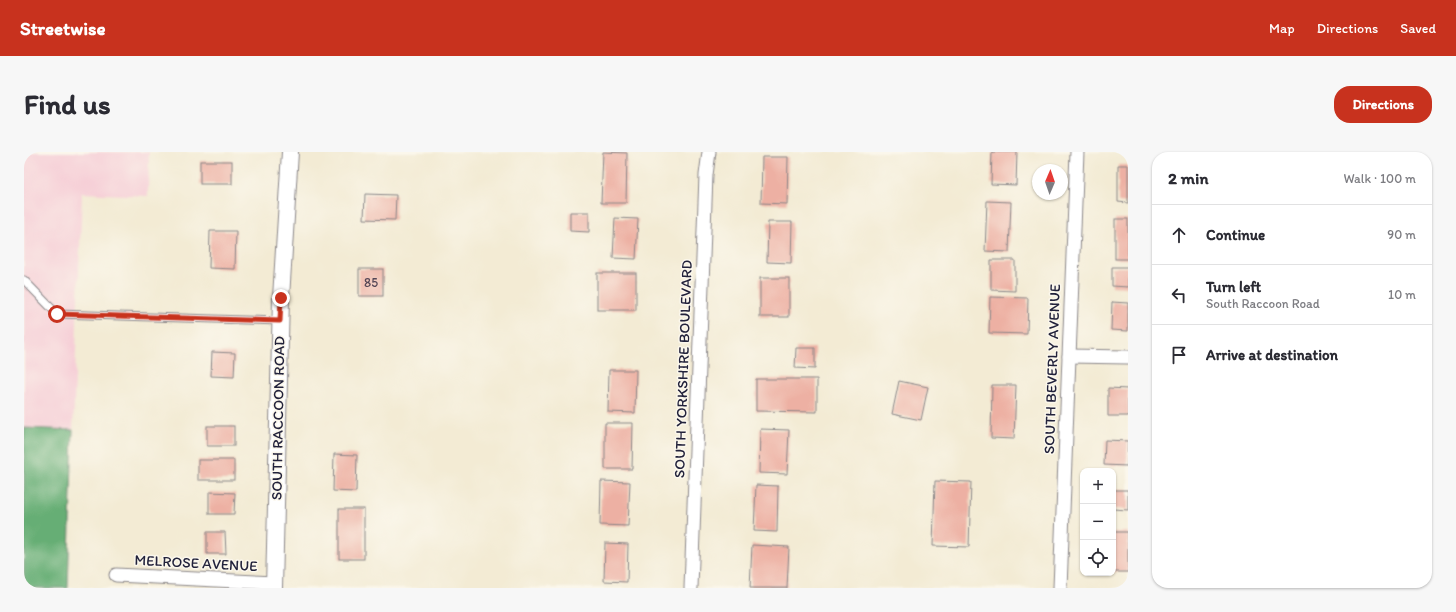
<!DOCTYPE html>
<html lang="en">
<head>
<meta charset="utf-8">
<style>
	:root { --surface:#fff; --page:#f7f7f7; --text:#2b2b33; --muted:#7c7c81; --line:#e1e1e2; --accent:#c8321e }
	body { margin:0; font-family:Itim,sans-serif; background:var(--page); color:var(--text) }
	.controls { position:absolute; right:12px; bottom:12px; display:grid; overflow:hidden; border-radius:8px; box-shadow:0 1px 3px #0004 }
	.controls button { width:36px; height:36px; display:grid; place-items:center; padding:0; border:0; border-bottom:1px solid var(--line); background:var(--surface); color:var(--text); font:20px sans-serif }
	.compass { position:absolute; left:1008px; top:12px; width:36px; height:36px; border-radius:50%; background:var(--surface); box-shadow:0 1px 3px #0004; rotate:2deg }
	.stop { position:absolute; width:12px; height:12px; margin:-9px; border:3px solid #c8321e; border-radius:50%; background:#fff }
	.stop.end { background:#c8321e; border-color:#fff; box-shadow:0 1px 4px #0008 }
	.list { margin:0; padding:0; list-style:none }
	h2 { display:flex; justify-content:space-between; align-items:center; height:52px; margin:0; padding:0 16px; font-size:17px }
	h2 small { font-size:13px; font-weight:400; color:var(--muted) }
	.list li { display:grid; grid-template-columns:26px 1fr auto; gap:12px; align-items:center; box-sizing:border-box; height:60px; padding:0 16px; border-top:1px solid var(--line) }
	.list b { display:block; font-size:15px; white-space:nowrap }
	.list p { margin:0; font-size:13px; white-space:nowrap; color:var(--muted) }
	.list em { font-size:13px; font-style:normal; color:var(--muted) }
	.icon { flex:none; width:22px; height:22px; fill:none; stroke:currentColor; stroke-width:2; stroke-linecap:round; stroke-linejoin:round }
	.map { position:relative; flex:none; width:1104px; height:436px; overflow:hidden; border-radius:16px }
	header { display:flex; align-items:center; gap:24px; box-sizing:border-box; height:56px; padding:0 20px; background:var(--accent); color:#fff }
	header strong { font-size:19px }
	nav { display:flex; gap:22px; margin-inline-start:auto; font-size:14px }
	.intro { display:flex; align-items:center; justify-content:space-between; box-sizing:border-box; height:96px; padding:0 24px }
	h1 { margin:0; font-size:28px }
	.button { padding:10px 18px; border-radius:16px; background:var(--accent); color:#fff; font-size:14px; font-weight:700 }
	main { display:flex; gap:24px; padding:0 24px }
	aside { flex:1; background:var(--surface); border-radius:16px; box-shadow:0 1px 3px #0004 }
	.map>svg:first-child { display:block }
	.built { fill:#f6cfd7 }
	.forest { fill:#66ae75; stroke:#446858 }
	.building { fill:#edb0a3 }
	.lines { fill:none; stroke-linecap:round; stroke-linejoin:round }
	.service-casing { stroke:#8a8688; stroke-width:9 }
	.minor-casing { stroke:#8a8688; stroke-width:15 }
	.tertiary-casing { stroke:#8a8688; stroke-width:18 }
	.service { stroke:#fff; stroke-width:7 }
	.minor { stroke:#fff; stroke-width:13 }
	.tertiary { stroke:#fff; stroke-width:16 }
	.route { stroke:#c8321e; stroke-width:5 }
	.labels { text-anchor:middle; stroke-width:3; stroke-linejoin:round; paint-order:stroke }
	.number-label { font-size:13px; fill:#554655 }
	.street-label { font-size:15px; fill:#22223b; stroke:#fbf7ec }
</style>
</head>
<body>
<header>
<strong>Streetwise</strong>
<nav><a>Map</a><a>Directions</a><a>Saved</a></nav>
</header>
<div class="intro"><h1>Find us</h1><a class="button">Directions</a></div>
<main>
<div class="map">
<svg width="1104" height="436" viewBox="0 0 1104 436">
	<rect width="100%" height="100%" fill="#fbf7ec"/>
	<filter id="ink" filterUnits="userSpaceOnUse"><feTurbulence type="fractalNoise" baseFrequency=".025" numOctaves="2"/><feDisplacementMap in="SourceGraphic" scale="8" xChannelSelector="R" yChannelSelector="G"/><feConvolveMatrix kernelMatrix="1 2 1 2 8 2 1 2 1" color-interpolation-filters="sRGB"/></filter>
	<filter id="wash" filterUnits="userSpaceOnUse"><feTurbulence type="fractalNoise" baseFrequency=".012" numOctaves="4" result="noise"/><feDisplacementMap in="SourceGraphic" scale="16" xChannelSelector="R" yChannelSelector="G"/><feGaussianBlur stdDeviation="0.9" result="paint"/><feColorMatrix in="noise" values="0 0 0 0 0 0 0 0 0 0 0 0 0 0 0 0 0 1.4 0 .05"/><feComposite in="paint" operator="in"/></filter>
	<g filter="url(#wash)">
		<rect width="100%" height="100%" fill="#f3ebd4"/>
		<path class="built" d="M0,0H125L124,44L58,41L49,278L0,276Z"/>
		<path class="forest" d="M0,276L49,278L44,436H0Z"/>
		<g id="blocks">
			<g class="building">
				<path d="M579,0L603,1L602,51H577Z"/>
				<path d="M968,0H993L992,33L967,32Z"/>
				<path d="M738,5H764L763,52L737,51Z"/>
				<rect x="176" y="9" width="32" height="23"/>
				<path d="M1094,13H1104V51L1094,50Z"/>
				<path d="M341,42L372,43L371,68L340,67Z"/>
				<path d="M963,49L987,50L985,100L961,99Z"/>
				<path d="M546,60H565V80L546,79Z"/>
				<path d="M591,66L614,67L612,107L589,106Z"/>
				<rect x="1091" y="67" width="13" height="40"/>
				<path d="M744,70H768L767,111L743,110Z"/>
				<path d="M186,79H212L211,117L185,116Z"/>
				<path d="M967,108H991V139L967,138Z"/>
				<path d="M1088,115H1104V135L1088,134Z"/>
				<rect x="335" y="117" width="24" height="27"/>
				<rect x="573" y="121" width="39" height="37"/>
				<rect x="736" y="126" width="29" height="39"/>
				<path d="M966,145L1004,146L1003,182L965,181Z"/>
				<path d="M1088,150L1104,151V179L1087,178Z"/>
				<path d="M772,196H791V217L771,216Z"/>
				<path d="M188,200L211,201L210,225L187,224Z"/>
				<path d="M585,218H612L611,261L584,260Z"/>
				<path d="M732,227H793V260L732,259Z"/>
				<path d="M875,229L904,235L897,268L868,262Z"/>
				<path d="M968,233H992L990,287L967,286Z"/>
				<path d="M1084,236L1104,237V264H1084Z"/>
				<path d="M581,271H609L608,317H581Z"/>
				<rect x="183" y="274" width="27" height="20"/>
				<path d="M736,277L765,278L763,322L735,321Z"/>
				<path d="M1081,288L1104,289L1103,314L1080,313Z"/>
				<path d="M310,302L333,303L332,340L309,339Z"/>
				<rect x="174" y="308" width="36" height="20"/>
				<path d="M577,329L606,330L604,374L576,373Z"/>
				<path d="M911,329L947,330L945,395L909,394Z"/>
				<path d="M732,333L754,334L753,380L730,379Z"/>
				<path d="M1089,338H1104V358L1089,357Z"/>
				<path d="M185,340L211,341L210,362H185Z"/>
				<rect x="315" y="357" width="25" height="50"/>
				<path d="M183,380H201L202,402H183Z"/>
				<rect x="1089" y="380" width="15" height="40"/>
				<path d="M581,391L604,392L603,430L580,429Z"/>
				<path d="M728,393L765,395L763,436H726Z"/>
			</g>
		</g>
	</g>
	<g filter="url(#ink)">
		<use href="#blocks" fill-opacity="0" stroke="#8a8688" stroke-width="1"/>
		<g class="lines">
			<defs>
				<path id="service" d="M0,128L33,162L256,169"/>
				<g id="minor">
					<path d="M1045,204L1104,205"/>
					<path d="M92,423L250,431"/>
					<path d="M667,436L682,23L685,0"/>
					<path d="M1036,436L1053,0"/>
				</g>
				<path id="tertiary" d="M250,436L257,146L266,0"/>
			</defs>
			<use href="#service" class="service-casing"/>
			<use href="#minor" class="minor-casing"/>
			<use href="#tertiary" class="tertiary-casing"/>
			<use href="#service" class="service"/>
			<use href="#minor" class="minor"/>
			<use href="#tertiary" class="tertiary"/>
		</g>
	</g>
	<g class="lines" filter="url(#ink)">
		<path class="route" d="M33,162L256,169L257,146"/>
	</g>
	<g class="labels">
		<g class="number-label">
			<text x="347" y="135">85</text>
		</g>
		<g class="street-label">
			<text transform="translate(659 217) rotate(-88)" y="5">SOUTH YORKSHIRE BOULEVARD</text>
			<text transform="translate(1028 217) rotate(-88)" y="5">SOUTH BEVERLY AVENUE</text>
			<text transform="translate(254 266) rotate(-89)" y="5">SOUTH RACCOON ROAD</text>
			<text transform="translate(172 411) rotate(3)" y="5">MELROSE AVENUE</text>
		</g>
	</g>
</svg>
<div class="controls">
<button>+</button>
<button>−</button>
<button><svg class="icon" aria-label="locate" viewBox="0 0 24 24"><circle cx="12" cy="12" r="6"/><path d="M12 2v4M12 18v4M2 12h4M18 12h4"/></svg></button>
</div>
<svg class="compass" viewBox="-18 -18 36 36"><path d="M0-13l5 13h-10z" fill="#e53935"/><path d="M0 13l5-13h-10z" fill="#7c7c81"/></svg>
<div class="stop" style="left:33px;top:162px"></div>
<div class="stop end" style="left:257px;top:146px"></div>
</div>
<aside>
<h2>2 min<small>Walk · 100 m</small></h2>
<ul class="list">
<li><svg class="icon" aria-label="ahead" viewBox="0 0 24 24"><path d="M12 20V5M6 11l6-6 6 6"/></svg><div><b>Continue</b></div><em>90 m</em></li>
<li><svg class="icon" aria-label="left" viewBox="0 0 24 24"><path d="M17 20v-9H6M10 6l-5 5 5 5"/></svg><div><b>Turn left</b><p>South Raccoon Road</p></div><em>10 m</em></li>
<li><svg class="icon" aria-label="arrive" viewBox="0 0 24 24"><path d="M6 21V4h12l-3 4 3 4H6"/></svg><div><b>Arrive at destination</b></div></li>
</ul>
</aside>
</main>
</body>
</html>
